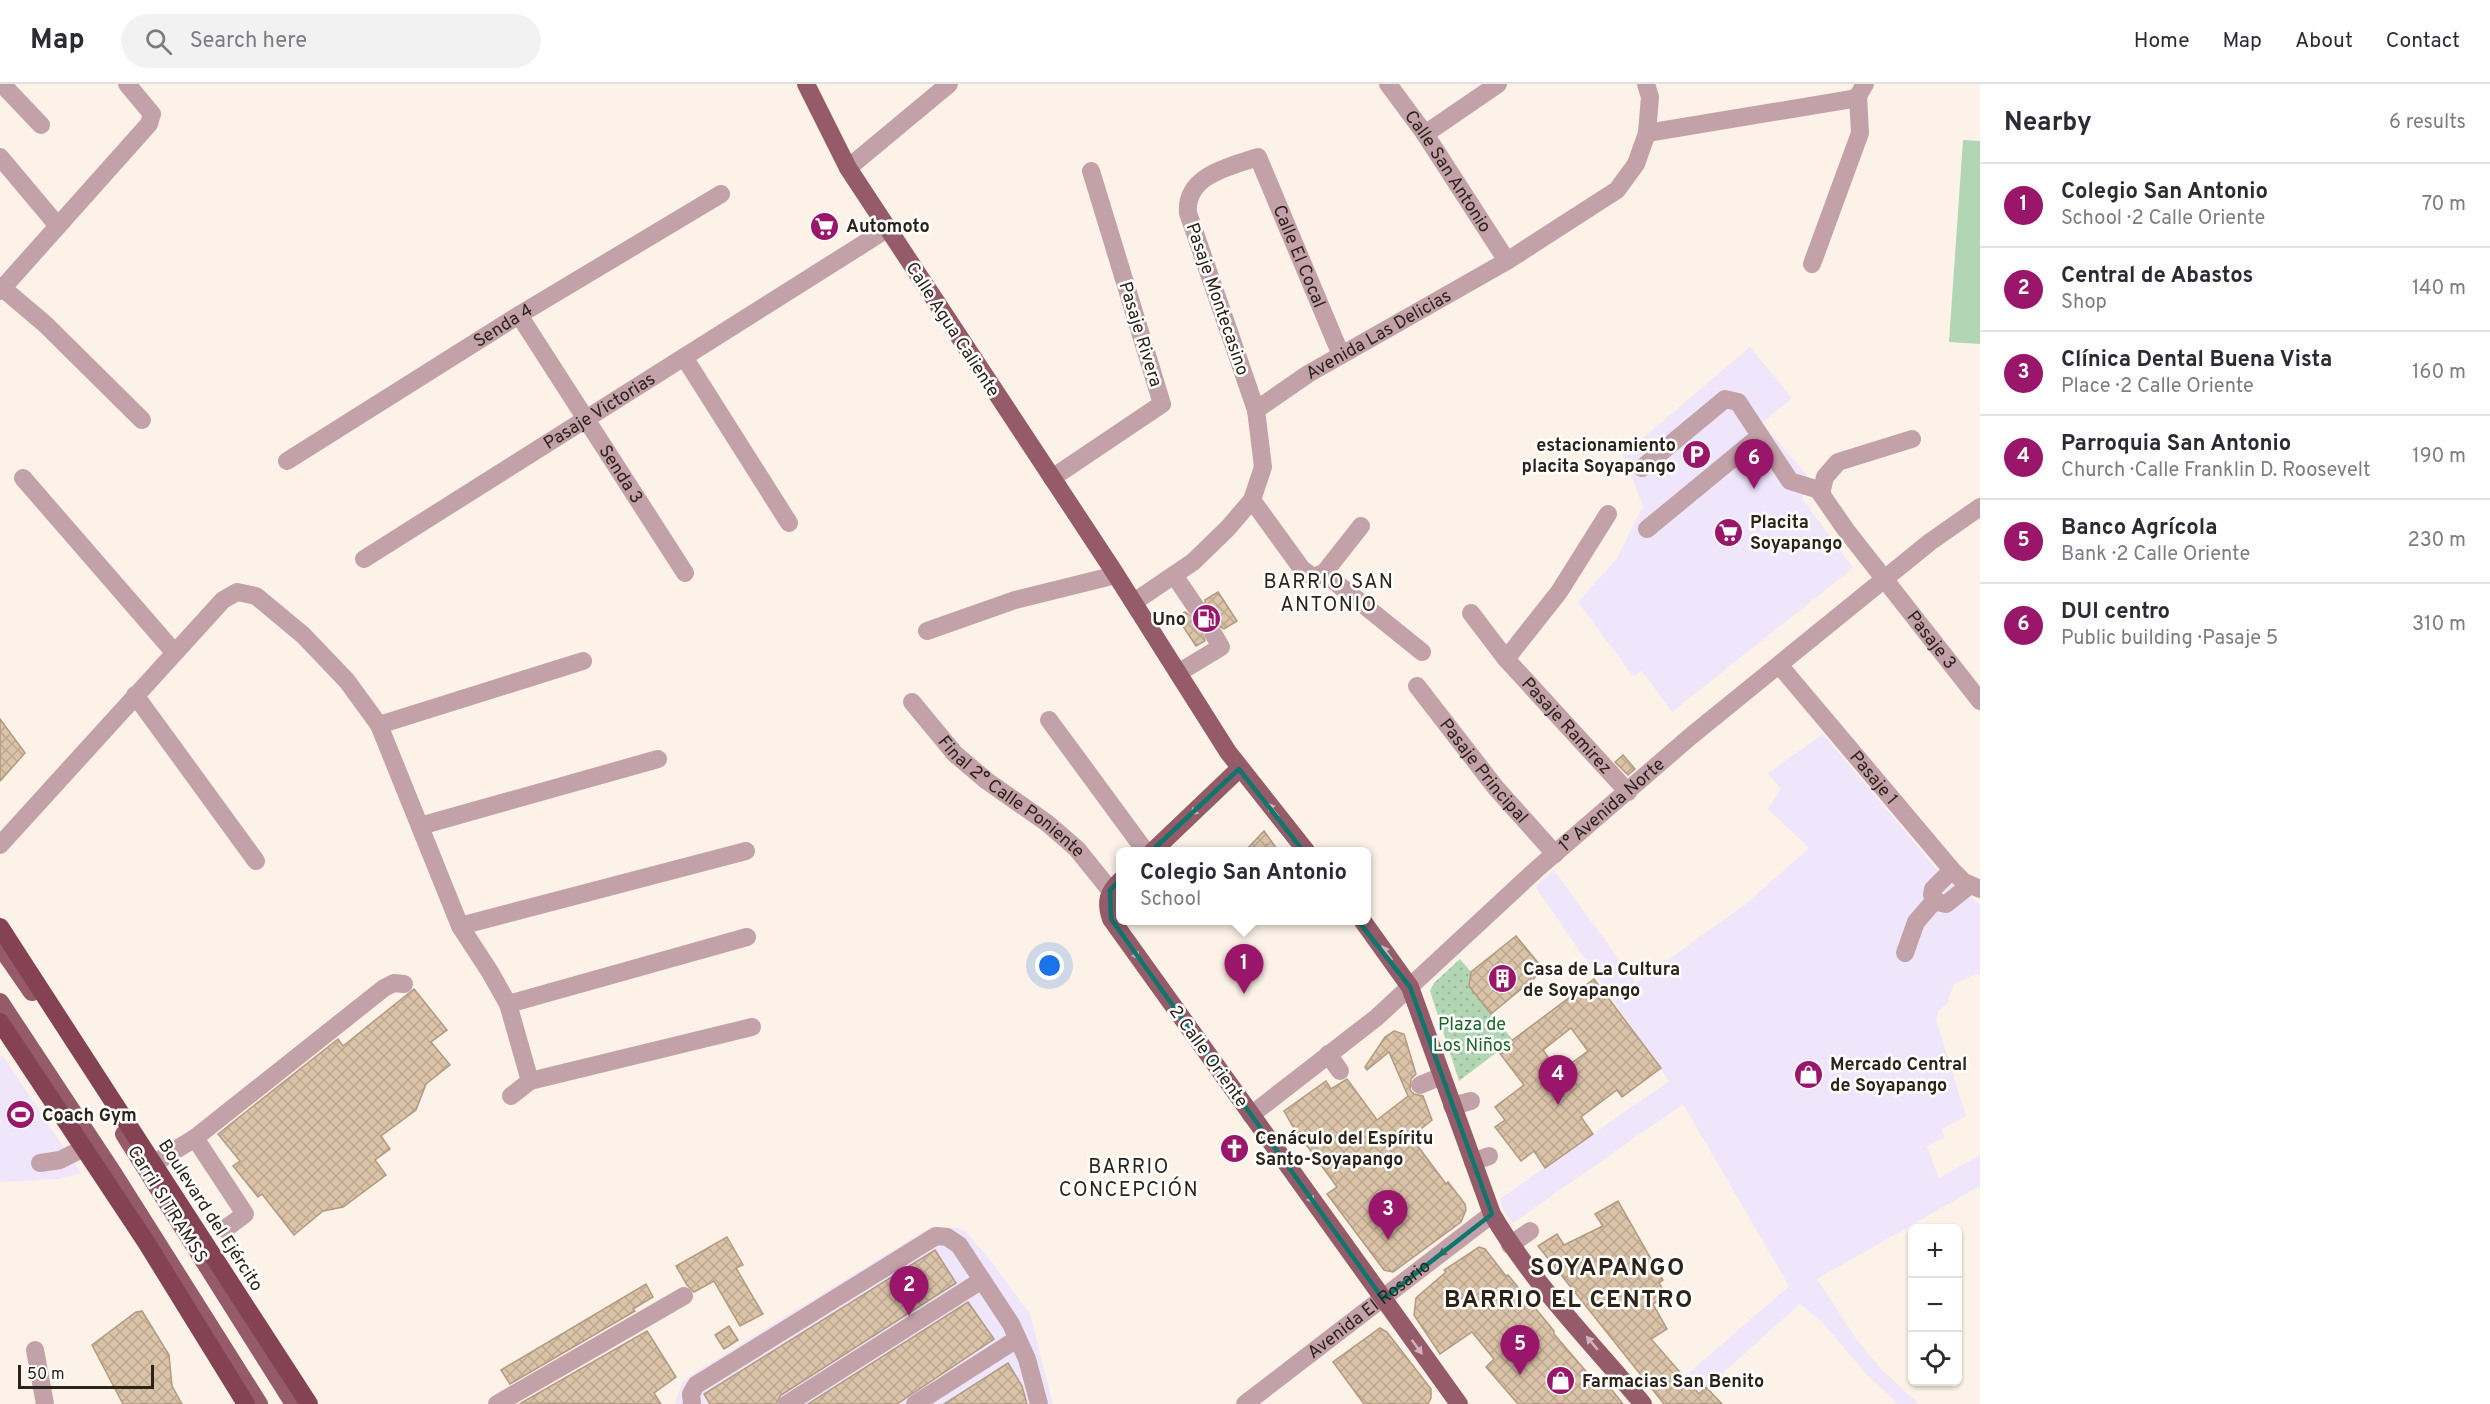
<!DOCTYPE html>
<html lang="en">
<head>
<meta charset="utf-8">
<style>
	:root { --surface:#fff; --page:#f2f2f3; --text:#2b2b33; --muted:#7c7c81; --line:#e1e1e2; --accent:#9a166b }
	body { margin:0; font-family:Overpass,sans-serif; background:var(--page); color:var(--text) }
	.controls { position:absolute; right:18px; bottom:18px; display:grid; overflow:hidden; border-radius:9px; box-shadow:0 2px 4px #0004 }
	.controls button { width:54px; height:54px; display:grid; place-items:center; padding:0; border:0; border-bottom:2px solid var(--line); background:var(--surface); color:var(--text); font:30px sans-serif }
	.scale { position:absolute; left:18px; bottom:15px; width:136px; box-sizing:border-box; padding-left:6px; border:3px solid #2d2419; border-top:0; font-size:16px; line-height:21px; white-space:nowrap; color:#2d2419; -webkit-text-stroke:4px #fff; paint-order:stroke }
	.you { position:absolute; left:1050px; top:882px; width:21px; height:21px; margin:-15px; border:4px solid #fff; border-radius:50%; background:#1a73e8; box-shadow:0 0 0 9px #1a73e833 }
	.badge { display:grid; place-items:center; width:39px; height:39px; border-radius:50%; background:var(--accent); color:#fff; font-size:20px; font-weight:700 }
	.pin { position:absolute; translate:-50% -50px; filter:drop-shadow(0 2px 3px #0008) }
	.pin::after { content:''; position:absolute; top:32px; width:21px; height:18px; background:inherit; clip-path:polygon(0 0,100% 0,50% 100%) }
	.popup { position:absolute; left:1116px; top:763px; width:255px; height:78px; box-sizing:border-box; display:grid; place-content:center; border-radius:9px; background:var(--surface); filter:drop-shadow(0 2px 4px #0005); font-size:20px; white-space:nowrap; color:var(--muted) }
	.popup b { font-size:22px; color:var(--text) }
	.popup::after { content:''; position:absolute; left:50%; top:100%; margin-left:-12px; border:12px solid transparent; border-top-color:var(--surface) }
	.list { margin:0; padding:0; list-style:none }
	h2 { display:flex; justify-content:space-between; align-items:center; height:78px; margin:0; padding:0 24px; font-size:26px }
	h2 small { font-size:20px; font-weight:400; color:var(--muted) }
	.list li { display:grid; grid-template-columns:39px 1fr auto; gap:18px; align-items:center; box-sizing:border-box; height:84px; padding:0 24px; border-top:2px solid var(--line) }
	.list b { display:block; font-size:22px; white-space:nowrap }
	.list p { margin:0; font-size:20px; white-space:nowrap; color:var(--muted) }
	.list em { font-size:20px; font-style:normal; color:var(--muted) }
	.icon { flex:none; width:33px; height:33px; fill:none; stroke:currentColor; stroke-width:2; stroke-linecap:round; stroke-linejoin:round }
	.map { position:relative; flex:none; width:1980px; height:1320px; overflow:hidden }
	header { display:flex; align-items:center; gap:36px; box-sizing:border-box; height:84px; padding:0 30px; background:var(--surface); border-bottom:2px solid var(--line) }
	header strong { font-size:28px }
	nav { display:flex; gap:33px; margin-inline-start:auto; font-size:21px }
	.search { width:420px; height:54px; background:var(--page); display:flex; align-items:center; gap:15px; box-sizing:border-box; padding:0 21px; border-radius:33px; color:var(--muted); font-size:22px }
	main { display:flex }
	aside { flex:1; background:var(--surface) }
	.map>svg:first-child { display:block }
	.commercial { fill:#efe6fb }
	.green { fill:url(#green-dots) }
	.pitch { fill:#b2d5b3 }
	.building { fill:url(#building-cross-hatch); stroke:#b29a81; stroke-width:1.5; fill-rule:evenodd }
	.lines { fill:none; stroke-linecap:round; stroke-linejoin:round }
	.minor-tunnel { stroke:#d3c9be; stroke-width:18; stroke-dasharray:18 9; stroke-linecap:butt }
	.minor { stroke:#c3a1a8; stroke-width:18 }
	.major { stroke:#955b69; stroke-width:18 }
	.highway { stroke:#844253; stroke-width:18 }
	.oneway { fill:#cfb5bc }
	.oneway2 { fill:#705c59 }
	.marked { fill:none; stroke:#0f766e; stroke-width:4.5; stroke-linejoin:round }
	.labels { text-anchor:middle; stroke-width:5; stroke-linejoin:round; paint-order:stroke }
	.street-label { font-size:18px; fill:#2d2419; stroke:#fff }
	.poi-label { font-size:18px; font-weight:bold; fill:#2d2419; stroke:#fff; text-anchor:start }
	.park-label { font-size:18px; fill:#186525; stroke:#fff }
	.neighbourhood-label { font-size:20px; letter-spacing:1.5px; fill:#2d2419; stroke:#fff }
	.district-label { font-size:24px; font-weight:bold; letter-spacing:1.5px; fill:#2d2419; stroke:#fff }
</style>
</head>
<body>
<header>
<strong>Map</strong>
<div class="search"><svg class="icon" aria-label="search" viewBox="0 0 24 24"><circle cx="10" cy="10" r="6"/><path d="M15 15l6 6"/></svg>Search here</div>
<nav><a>Home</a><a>Map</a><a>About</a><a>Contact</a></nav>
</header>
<main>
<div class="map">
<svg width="1980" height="1320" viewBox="0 0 1980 1320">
	<defs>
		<pattern id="green-dots" width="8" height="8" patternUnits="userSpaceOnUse" patternTransform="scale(1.5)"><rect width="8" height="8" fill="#b2d5b3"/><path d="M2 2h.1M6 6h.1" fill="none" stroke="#99b799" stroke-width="1.8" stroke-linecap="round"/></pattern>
		<pattern id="building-cross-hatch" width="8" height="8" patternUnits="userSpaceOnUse" patternTransform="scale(1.5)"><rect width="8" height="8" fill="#dbc3a8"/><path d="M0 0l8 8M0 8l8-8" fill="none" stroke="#bca790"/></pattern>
	</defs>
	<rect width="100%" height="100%" fill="#fdf2e7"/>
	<g class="commercial">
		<path d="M1750,263L1792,314L1762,339L1807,391L1802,414L1853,484L1672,628L1642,587L1633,592L1578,518L1617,474L1643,422L1623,371Z"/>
		<path d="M1823,650L1941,790L1980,820V889L1954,900L1947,920L1938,927L1936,936L1966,1032L1942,1045L1944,1054L1927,1062L1939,1094L1980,1071V1102L1817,1195L1857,1256L1880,1284L1919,1320H1898L1867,1291L1822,1238L1800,1220L1688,1320H1663L1659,1315L1789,1202L1683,1020L1513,1139L1504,1127L1500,1115L1669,997L1535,802L1554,786L1636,899L1747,819L1809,764L1768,725L1781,705L1768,689Z"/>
		<path d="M3,972L81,1089L59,1095L0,1098V973Z"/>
		<path d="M938,1143L958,1144L965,1147L988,1173L1030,1230L1053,1320H675L682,1299L694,1289L929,1144Z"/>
	</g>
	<path class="green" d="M1460,875L1471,888L1491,930L1513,956L1459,997L1430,907L1434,899Z"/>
	<path class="pitch" d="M1963,56L1980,57V260L1949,258Z"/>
	<g class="building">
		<path d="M1218,508L1237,537L1224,545L1215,540L1208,542L1203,550L1205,557L1196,562L1177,533L1185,528L1191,532H1201L1205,526V516Z"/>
		<path d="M0,635L25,669L0,697Z"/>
		<path d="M1623,671L1635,685L1628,691L1615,678Z"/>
		<path d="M1264,747L1279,768H1244Z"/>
		<path d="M1516,852L1544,886L1491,930L1469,902L1471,888Z"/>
		<path d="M1594,895L1661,984L1622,1013L1617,1006L1581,1033L1593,1050L1545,1084L1534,1067L1521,1077L1495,1043L1505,1036L1495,1023L1524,1001L1498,967ZM1571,944L1588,967L1559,988L1543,966Z"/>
		<path d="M414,905L447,946L431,958L450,981L426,1000L416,1026L381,1052L390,1065L375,1076L386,1091L343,1123L323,1127L294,1151L262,1110L258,1113L233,1082L240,1077L218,1050L338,955L343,962Z"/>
		<path d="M1394,947L1404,950L1416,990L1411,995L1410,1006L1414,1010L1423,1012L1432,1036L1411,1053L1446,1100L1448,1098L1465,1120L1466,1126L1461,1138L1393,1188L1384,1186L1327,1110L1337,1103L1292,1041L1284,1027L1326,997L1331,1005L1347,995L1377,1036L1408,1012L1389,968L1367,986L1365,983L1385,953Z"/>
		<path d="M1618,1117L1663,1196L1659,1199L1667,1211L1653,1220L1667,1245L1651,1255L1699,1310L1706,1303L1722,1320H1664L1538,1162L1557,1150L1564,1161L1603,1142L1595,1130Z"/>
		<path d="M727,1153L743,1181L736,1184L763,1230L740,1242L714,1197L694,1208L687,1201L676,1182Z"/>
		<path d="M1479,1163L1485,1165L1506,1192L1508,1191L1554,1247V1250L1602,1306L1608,1301L1623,1320H1518L1486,1283L1494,1275L1472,1248L1440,1270L1414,1231L1416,1214L1446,1188L1444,1186Z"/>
		<path d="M935,1166L956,1199L781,1311L776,1320H710L704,1310Z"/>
		<path d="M646,1200L653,1213L633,1225L635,1227L510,1300L501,1286Z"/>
		<path d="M968,1218L994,1255L897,1320H808Z"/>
		<path d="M142,1227L169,1271L172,1302L182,1320H123L92,1261L136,1228Z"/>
		<path d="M729,1242L738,1256L724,1265L715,1251Z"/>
		<path d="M1380,1244L1387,1248L1431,1305V1314L1428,1320H1364L1333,1278Z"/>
		<path d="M647,1247L676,1293L654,1309L661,1320L521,1319Z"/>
		<path d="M1008,1279L1022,1302L1027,1320H944Z"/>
	</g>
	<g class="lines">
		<path class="minor-tunnel" d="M1195,522L1214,551"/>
		<g class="minor">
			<path d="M2,0L41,41"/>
			<path id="s1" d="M1388,0L1425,50L1507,177"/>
			<path d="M1647,49L1852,15L1858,12L1865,0"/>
			<path d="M1425,50L1498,0"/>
			<path d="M0,73L58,142"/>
			<path d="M848,84L949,0"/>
			<path d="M1812,180L1860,49L1858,12"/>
			<path d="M0,202L45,240L142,336"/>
			<path d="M0,207L149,40L152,30L127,0"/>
			<path id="s2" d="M519,231L685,489"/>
			<path d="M684,273L789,439"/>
			<path id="s3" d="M1256,326L1308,290L1507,177L1617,106L1636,80L1647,49L1650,13L1646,0"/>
			<path id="s4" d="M1912,355L1838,378L1825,393L1821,410L1846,446L1980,617"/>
			<path id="s5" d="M287,377L519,231L721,110"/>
			<path d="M1642,384L1725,315L1738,318L1790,397L1822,407"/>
			<path d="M23,394L174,568"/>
			<path d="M1052,394L1162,320L1091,87"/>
			<path d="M1252,416L1302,485L1313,493L1324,489L1361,442"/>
			<path d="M1647,445L1760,352"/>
			<path id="s6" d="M364,475L887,145"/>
			<path d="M1324,489L1422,568"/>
			<path d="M1174,491L1195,522"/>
			<path id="s7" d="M1134,518L1193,478L1228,444L1252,416L1263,383L1256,326L1188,129C1185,91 1229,83 1258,73L1341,271"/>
			<path id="s8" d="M1471,529L1506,575L1628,708"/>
			<path d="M927,547L1015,516L1116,491"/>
			<path d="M1506,575L1559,508L1608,430"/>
			<path id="s9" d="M1780,582L1952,786L1964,798L1980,805"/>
			<path d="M1178,589L1221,563L1214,551"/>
			<path id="s10" d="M1417,602L1496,704L1555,770"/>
			<path d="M135,611L256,777"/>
			<path id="s11" d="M912,618L955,670L987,697L1047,739L1077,765L1110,806"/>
			<path d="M1049,636L1146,768"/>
			<path d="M379,641L583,577"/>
			<path d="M420,742L658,675"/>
			<path d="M0,761L223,516L237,508L256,512L303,551L347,597L379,641L460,842L490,888L508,920L530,997L511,1012"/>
			<path d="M1952,786L1933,805L1932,811L1937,818L1946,820L1970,801"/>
			<path d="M460,842L746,767"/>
			<path d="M1905,869L1916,838L1935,816"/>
			<path d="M508,920L747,853"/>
			<path d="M1328,970L1340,987"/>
			<path d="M530,997L752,943"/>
			<path d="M1420,1001L1442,992"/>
			<path d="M1452,1022L1471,1017"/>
			<path id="s12" d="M1251,1031L1376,934L1538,784L1691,652L1930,458L1980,423"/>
			<path d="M195,1054L245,1130L225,1145"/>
			<path d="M1473,1078L1489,1072"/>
			<path d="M40,1079L60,1076L84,1064"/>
			<path d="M153,1080L195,1054L384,904L394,899L404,900"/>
			<path d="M1510,1161L1530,1147"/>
			<path d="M35,1266L45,1320"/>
			<path d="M497,1320L684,1212"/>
			<path d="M692,1320L691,1310L696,1301L936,1152L947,1153L959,1161L1011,1240L1027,1275L1039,1320"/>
			<path d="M787,1320L982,1196"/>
			<path d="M915,1320L1017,1255"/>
			<path id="s13" d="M1245,1320L1492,1130"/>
		</g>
		<g class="major">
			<path d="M806,0L848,84L1111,483L1228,668L1307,768"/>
			<path d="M1152,768L1239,685"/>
			<path d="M1121,796C1108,808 1105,818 1111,835L1459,1320"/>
			<path d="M1362,836L1410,903L1492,1130C1533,1200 1591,1258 1643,1320"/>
			<path d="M0,862L32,908"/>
			<path d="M0,918L113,1089L259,1320"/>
			<path d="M124,1050L294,1320"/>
		</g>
		<g class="highway">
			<path d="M0,843L309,1320"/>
			<path d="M0,938L146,1158L246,1320"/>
		</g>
	</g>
	<defs><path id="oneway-solid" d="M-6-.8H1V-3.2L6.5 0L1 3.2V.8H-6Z" transform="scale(1.5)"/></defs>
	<g class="oneway">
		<use href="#oneway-solid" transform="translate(1197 725) rotate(136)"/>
		<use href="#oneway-solid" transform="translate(1273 726) rotate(-130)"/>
		<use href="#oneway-solid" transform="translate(1134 868) rotate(54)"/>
		<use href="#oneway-solid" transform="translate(1387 869) rotate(-126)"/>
		<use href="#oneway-solid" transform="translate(1309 1112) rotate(55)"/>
		<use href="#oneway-solid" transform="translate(1592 1259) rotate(-130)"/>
		<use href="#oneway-solid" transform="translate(1417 1263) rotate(54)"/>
	</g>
	<use class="oneway2" href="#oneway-solid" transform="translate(1446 1166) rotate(142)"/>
	<path class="marked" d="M1239,685L1410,903L1492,1130L1383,1215L1111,835L1110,806Z"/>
	<defs>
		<symbol id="supermarket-disc" viewBox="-11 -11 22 22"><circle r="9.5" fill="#9a166b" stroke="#fff"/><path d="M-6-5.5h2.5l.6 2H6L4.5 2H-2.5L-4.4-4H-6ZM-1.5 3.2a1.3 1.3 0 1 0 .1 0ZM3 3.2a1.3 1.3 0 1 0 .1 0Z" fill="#fff"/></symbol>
		<symbol id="parking-disc" viewBox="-11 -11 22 22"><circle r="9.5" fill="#9a166b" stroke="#fff"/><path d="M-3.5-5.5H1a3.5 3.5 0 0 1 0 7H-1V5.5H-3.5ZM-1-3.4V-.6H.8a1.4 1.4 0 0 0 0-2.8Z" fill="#fff"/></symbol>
		<symbol id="fuel-disc" viewBox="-11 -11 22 22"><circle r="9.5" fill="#9a166b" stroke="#fff"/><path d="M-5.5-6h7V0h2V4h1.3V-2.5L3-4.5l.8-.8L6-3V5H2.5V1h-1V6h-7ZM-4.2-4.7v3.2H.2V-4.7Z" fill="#fff"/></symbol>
		<symbol id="building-disc" viewBox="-11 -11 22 22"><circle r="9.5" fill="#9a166b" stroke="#fff"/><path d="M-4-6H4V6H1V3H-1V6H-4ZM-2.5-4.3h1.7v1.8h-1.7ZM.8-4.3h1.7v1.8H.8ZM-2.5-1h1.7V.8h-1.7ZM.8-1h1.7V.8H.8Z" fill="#fff"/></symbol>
		<symbol id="shop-disc" viewBox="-11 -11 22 22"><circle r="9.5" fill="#9a166b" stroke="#fff"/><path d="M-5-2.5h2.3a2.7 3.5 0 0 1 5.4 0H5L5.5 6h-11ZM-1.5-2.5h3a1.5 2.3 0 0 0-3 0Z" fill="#fff"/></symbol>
		<symbol id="stadium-disc" viewBox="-11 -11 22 22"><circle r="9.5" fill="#9a166b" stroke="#fff"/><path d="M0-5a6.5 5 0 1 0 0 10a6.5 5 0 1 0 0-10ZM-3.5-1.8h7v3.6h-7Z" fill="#fff"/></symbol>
		<symbol id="church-disc" viewBox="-11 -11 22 22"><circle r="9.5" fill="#9a166b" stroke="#fff"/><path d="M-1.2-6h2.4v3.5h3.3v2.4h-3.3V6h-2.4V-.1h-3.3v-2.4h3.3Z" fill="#fff"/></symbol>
	</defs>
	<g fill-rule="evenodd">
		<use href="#supermarket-disc" x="808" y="126" width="33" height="33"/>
		<use href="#parking-disc" x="1680" y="354" width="33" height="33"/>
		<use href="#supermarket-disc" x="1712" y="432" width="33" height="33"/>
		<use href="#fuel-disc" x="1190" y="518" width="33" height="33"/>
		<use href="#building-disc" x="1486" y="878" width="33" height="33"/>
		<use href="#shop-disc" x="1792" y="974" width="33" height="33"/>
		<use href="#stadium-disc" x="4" y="1014" width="33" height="33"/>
		<use href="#church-disc" x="1218" y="1048" width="33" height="33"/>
		<use href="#shop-disc" x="1544" y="1280" width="33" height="33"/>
	</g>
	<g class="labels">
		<g class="street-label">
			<text dy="6" stroke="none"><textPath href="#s1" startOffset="106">Calle San Antonio</textPath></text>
			<text dy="6" stroke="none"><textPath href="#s7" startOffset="663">Calle El Cocal</textPath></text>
			<text transform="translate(1218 215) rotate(71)" y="6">Pasaje Montecasino</text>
			<text dy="6" stroke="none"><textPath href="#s5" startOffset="255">Senda 4</textPath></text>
			<text transform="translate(953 245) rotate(57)" y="6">Calle Agua Caliente</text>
			<text transform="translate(1141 250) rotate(73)" y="6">Pasaje Rivera</text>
			<text dy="6" stroke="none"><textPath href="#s3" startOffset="144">Avenida Las Delicias</textPath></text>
			<text dy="6" stroke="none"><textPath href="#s6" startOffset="278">Pasaje Victorias</textPath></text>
			<text dy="6" stroke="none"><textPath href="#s2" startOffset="189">Senda 3</textPath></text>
			<text dy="6" stroke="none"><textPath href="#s4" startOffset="298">Pasaje 3</textPath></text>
			<text dy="6" stroke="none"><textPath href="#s8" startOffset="148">Pasaje Ramirez</textPath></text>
			<text dy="6" stroke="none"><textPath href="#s10" startOffset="108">Pasaje Principal</textPath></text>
			<text dy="6" stroke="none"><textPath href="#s9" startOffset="146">Pasaje 1</textPath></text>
			<text dy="6" stroke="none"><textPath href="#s11" startOffset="138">Final 2° Calle Poniente</textPath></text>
			<text dy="6" stroke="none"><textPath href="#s12" startOffset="476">1° Avenida Norte</textPath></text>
			<text transform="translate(1209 972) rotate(54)" y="6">2 Calle Oriente</text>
			<text transform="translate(168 1120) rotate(58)" y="6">Carril SITRAMSS</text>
			<text transform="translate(211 1131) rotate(57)" y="6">Boulevard del Ejército</text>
			<text dy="6" stroke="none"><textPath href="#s13" startOffset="156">Avenida El Rosario</textPath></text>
		</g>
		<g class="poi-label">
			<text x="846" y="148">Automoto</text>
			<text x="1676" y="367" text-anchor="end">estacionamiento<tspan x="1676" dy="21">placita Soyapango</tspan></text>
			<text x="1750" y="444">Placita<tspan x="1750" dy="21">Soyapango</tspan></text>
			<text x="1186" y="541" text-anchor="end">Uno</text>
			<text x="1523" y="891">Casa de La Cultura<tspan x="1523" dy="21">de Soyapango</tspan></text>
			<text x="1830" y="986">Mercado Central<tspan x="1830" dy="21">de Soyapango</tspan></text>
			<text x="42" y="1037">Coach Gym</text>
			<text x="1255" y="1060">Cenáculo del Espíritu<tspan x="1255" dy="21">Santo-Soyapango</tspan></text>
			<text x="1582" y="1303">Farmacias San Benito</text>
		</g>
		<g class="park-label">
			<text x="1472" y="946">Plaza de<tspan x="1472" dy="21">Los Niños</tspan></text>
		</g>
		<g class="neighbourhood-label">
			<text x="1329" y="504">BARRIO SAN<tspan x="1329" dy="23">ANTONIO</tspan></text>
			<text x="1129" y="1089">BARRIO<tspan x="1129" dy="23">CONCEPCIÓN</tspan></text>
		</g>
		<g class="district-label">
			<text x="1608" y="1191">SOYAPANGO</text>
			<text x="1569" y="1223">BARRIO EL CENTRO</text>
		</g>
	</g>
</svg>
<div class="controls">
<button>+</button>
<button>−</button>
<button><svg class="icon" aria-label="locate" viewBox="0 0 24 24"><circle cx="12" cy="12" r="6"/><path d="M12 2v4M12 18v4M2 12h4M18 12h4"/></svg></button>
</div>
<div class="scale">50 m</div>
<div class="you"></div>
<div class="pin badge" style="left:1244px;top:910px">1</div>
<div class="popup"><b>Colegio San Antonio</b>School</div>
<div class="pin badge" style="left:909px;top:1232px">2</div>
<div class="pin badge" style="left:1388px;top:1156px">3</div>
<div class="pin badge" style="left:1558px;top:1021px">4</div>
<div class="pin badge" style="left:1520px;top:1291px">5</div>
<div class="pin badge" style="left:1754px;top:405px">6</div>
</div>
<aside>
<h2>Nearby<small>6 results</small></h2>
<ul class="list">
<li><span class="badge">1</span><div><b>Colegio San Antonio</b><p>School · 2 Calle Oriente</p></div><em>70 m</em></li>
<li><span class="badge">2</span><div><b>Central de Abastos</b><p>Shop</p></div><em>140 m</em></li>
<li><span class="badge">3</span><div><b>Clínica Dental Buena Vista</b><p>Place · 2 Calle Oriente</p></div><em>160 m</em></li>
<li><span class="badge">4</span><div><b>Parroquia San Antonio</b><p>Church · Calle Franklin D. Roosevelt</p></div><em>190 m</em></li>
<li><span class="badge">5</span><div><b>Banco Agrícola</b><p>Bank · 2 Calle Oriente</p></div><em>230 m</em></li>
<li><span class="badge">6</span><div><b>DUI centro</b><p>Public building · Pasaje 5</p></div><em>310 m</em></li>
</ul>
</aside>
</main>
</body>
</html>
